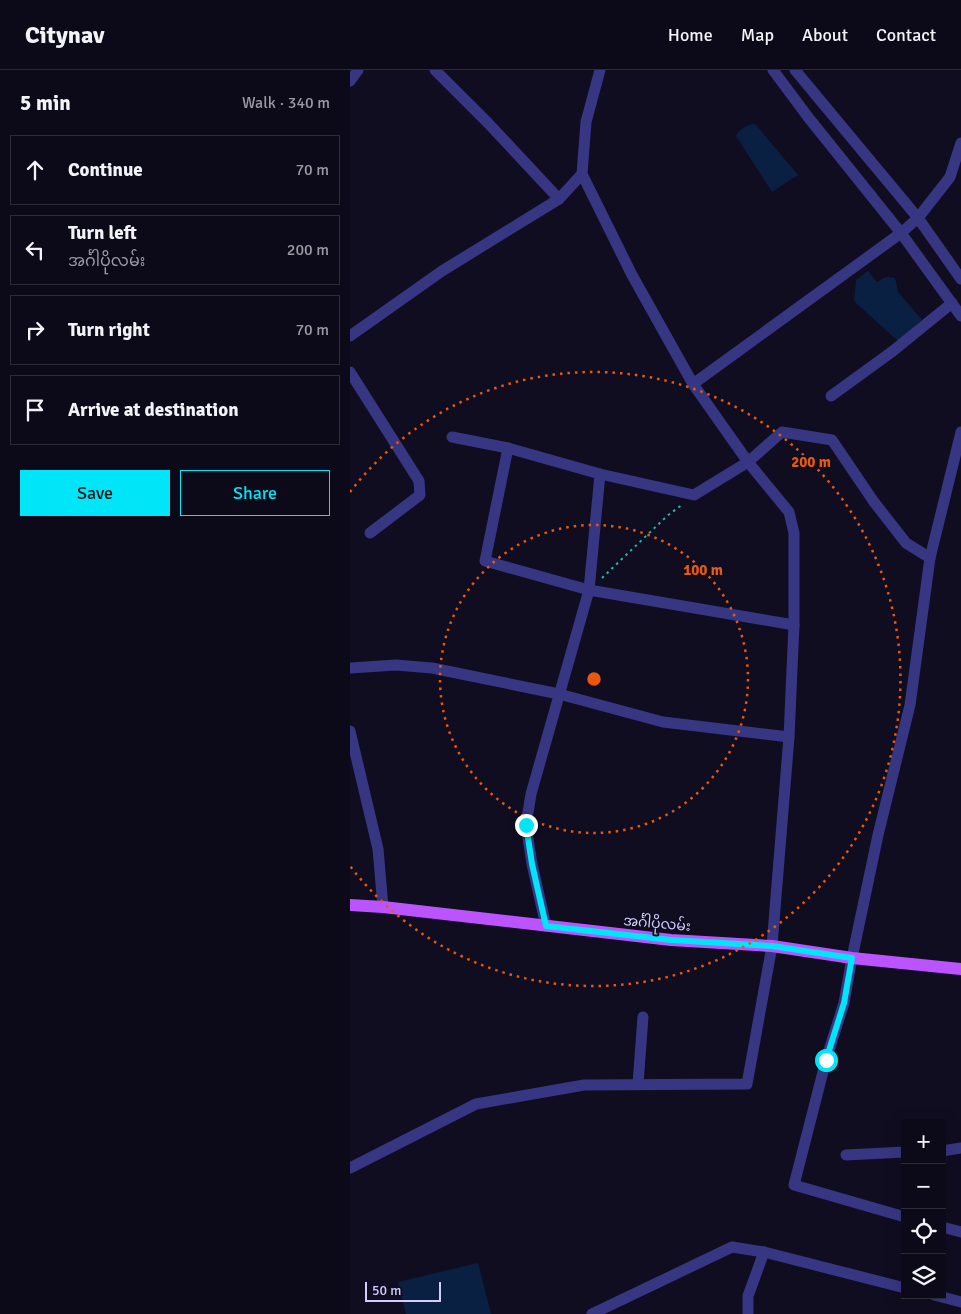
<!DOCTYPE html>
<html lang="en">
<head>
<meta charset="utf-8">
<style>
	:root { --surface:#0c0a19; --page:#1a1826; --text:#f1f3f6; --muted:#9a9aa2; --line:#2c2b38; --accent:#00e5f8 }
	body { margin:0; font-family:Signika,"Noto Sans Myanmar",sans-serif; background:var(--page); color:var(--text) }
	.controls { position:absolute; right:15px; bottom:15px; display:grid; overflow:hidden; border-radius:0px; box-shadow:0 5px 20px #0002 }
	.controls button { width:45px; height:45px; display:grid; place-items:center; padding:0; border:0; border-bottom:1px solid var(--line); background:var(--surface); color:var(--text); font:25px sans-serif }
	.scale { position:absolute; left:15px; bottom:12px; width:76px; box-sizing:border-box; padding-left:5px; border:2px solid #d1cdff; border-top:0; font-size:14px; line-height:18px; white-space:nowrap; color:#d1cdff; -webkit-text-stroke:4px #100d21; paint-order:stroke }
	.stop { position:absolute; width:15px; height:15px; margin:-11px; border:4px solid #00e5f8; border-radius:50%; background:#fff }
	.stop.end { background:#00e5f8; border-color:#fff; box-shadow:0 1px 5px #0008 }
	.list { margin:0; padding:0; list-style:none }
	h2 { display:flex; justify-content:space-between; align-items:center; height:65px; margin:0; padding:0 20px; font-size:21px }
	h2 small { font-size:16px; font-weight:400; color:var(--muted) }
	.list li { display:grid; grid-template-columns:32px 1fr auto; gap:15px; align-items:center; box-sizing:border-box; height:70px; margin:0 10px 10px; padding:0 10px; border:1px solid var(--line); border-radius:0px }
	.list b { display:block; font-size:19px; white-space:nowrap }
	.list p { margin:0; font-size:16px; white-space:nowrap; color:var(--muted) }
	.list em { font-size:16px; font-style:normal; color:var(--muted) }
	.actions { display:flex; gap:10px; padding:15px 20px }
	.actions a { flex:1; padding:11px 0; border:1px solid var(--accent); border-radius:0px; text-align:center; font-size:18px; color:var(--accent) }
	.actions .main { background:var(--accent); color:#111 }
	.icon { flex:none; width:28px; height:28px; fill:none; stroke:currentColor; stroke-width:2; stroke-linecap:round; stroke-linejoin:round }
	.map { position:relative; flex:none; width:611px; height:1244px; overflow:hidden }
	header { display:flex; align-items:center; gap:30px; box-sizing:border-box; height:70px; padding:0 25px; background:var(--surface); border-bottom:1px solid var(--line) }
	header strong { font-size:24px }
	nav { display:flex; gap:28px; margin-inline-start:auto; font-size:18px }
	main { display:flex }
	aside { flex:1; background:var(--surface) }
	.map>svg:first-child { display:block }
	.water { fill:#0a2043 }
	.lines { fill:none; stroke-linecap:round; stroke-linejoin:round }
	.path { stroke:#2bb5a9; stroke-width:2; stroke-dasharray:2.5 4; stroke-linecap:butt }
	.minor { stroke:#373682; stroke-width:11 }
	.major { stroke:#bb54ff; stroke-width:12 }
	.route { stroke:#00e5f8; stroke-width:6 }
	.ring { fill:none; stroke:#e8590c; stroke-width:2.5; stroke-dasharray:2.5 5 }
	.labels { text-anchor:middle; stroke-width:4; stroke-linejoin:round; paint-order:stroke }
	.street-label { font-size:14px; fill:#d1cdff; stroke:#100d21 }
	.centre { fill:#e8590c; stroke:#100d21; stroke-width:2.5 }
	.ring-label { font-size:15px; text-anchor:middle; font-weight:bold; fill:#e8590c; stroke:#100d21; stroke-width:4; stroke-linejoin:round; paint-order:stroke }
</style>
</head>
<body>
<header>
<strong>Citynav</strong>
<nav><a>Home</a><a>Map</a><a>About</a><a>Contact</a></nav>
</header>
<main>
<aside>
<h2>5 min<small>Walk · 340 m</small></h2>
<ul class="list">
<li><svg class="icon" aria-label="ahead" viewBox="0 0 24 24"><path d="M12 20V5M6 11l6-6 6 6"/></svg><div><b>Continue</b></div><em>70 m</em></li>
<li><svg class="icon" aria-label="left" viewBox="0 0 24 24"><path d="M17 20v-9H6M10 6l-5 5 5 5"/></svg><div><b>Turn left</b><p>အင်္ဂါပိုလမ်း</p></div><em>200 m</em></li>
<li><svg class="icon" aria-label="right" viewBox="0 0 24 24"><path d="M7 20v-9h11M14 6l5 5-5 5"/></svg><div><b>Turn right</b></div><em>70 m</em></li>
<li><svg class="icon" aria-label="arrive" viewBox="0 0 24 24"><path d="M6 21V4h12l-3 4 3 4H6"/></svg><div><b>Arrive at destination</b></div></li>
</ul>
<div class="actions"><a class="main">Save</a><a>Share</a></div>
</aside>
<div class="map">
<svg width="611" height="1244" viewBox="0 0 611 1244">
	<rect width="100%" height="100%" fill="#100d21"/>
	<g class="water">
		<path d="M402,54L406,55L448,105L422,122L386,66C390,59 394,57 402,54Z"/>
		<path d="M518,201L527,212L536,207L545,208L548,222L572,250L548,271L504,231L506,210Z"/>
		<path d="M128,1193L141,1244H56L48,1212Z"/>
	</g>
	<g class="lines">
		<path class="path" d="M252,508L317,446L333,434"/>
		<g class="minor">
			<path d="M85,0L138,53L209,129"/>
			<path d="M423,0L458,47L551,163L611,246"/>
			<path d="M445,0L568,148L611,209"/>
			<path d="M0,11L8,0"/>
			<path d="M0,266L92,201L209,129L232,104"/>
			<path d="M0,302L69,411L70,425L20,463"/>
			<path d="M343,314L551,163L568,148L600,107L611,73"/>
			<path d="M481,326L543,281L602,233"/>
			<path d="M102,367L158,378L250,404L344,425L398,392L432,362L482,370L524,432L556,473L580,488"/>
			<path d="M158,378L135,491L239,520L444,555"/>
			<path d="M0,598L46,595L82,598L209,624L313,652L439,667"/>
			<path d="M0,661L28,779L33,837"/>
			<path d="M196,856L182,794L176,755L181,724L239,520L250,404"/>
			<path d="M288,1014L293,947"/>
			<path d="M592,1081L611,1078"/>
			<path d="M496,1085L555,1082"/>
			<path d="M0,1098L126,1034L234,1015L397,1014L422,876L439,667L444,555V463L439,442L398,392L343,314L282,205L232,104L236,52L250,0"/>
			<path d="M555,1147L444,1115L476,990L494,933L502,888L528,765L560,635L580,488L611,362"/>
			<path d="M592,1157L611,1162"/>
			<path d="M584,1225L611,1232"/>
			<path d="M242,1244L382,1177L414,1182L555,1218"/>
			<path d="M398,1244V1226L414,1182"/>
		</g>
		<path class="major" d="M0,835L33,837L321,870L422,876L502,888L611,899"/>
	</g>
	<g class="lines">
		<path class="route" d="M176,755L182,794L196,856L321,870L422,876L502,888L494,933L476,990"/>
	</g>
	<g class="ring">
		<circle cx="244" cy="609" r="154"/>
		<path d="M0 422A307 307 0 1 1 0 796"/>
	</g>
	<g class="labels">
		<g class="street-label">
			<text transform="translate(307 853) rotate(5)" y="5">အင်္ဂါပိုလမ်း</text>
		</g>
	</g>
	<circle cx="244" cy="609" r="8" class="centre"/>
	<g class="ring-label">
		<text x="461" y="397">200 m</text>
		<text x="353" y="505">100 m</text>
	</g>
</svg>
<div class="controls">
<button>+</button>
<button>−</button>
<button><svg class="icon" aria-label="locate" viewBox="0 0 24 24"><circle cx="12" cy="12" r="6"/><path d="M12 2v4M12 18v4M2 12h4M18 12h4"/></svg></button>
<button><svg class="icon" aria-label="layers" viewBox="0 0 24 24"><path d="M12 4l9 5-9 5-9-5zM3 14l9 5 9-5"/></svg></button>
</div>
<div class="scale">50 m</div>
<div class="stop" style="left:476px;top:990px"></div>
<div class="stop end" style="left:176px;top:755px"></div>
</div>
</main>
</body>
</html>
